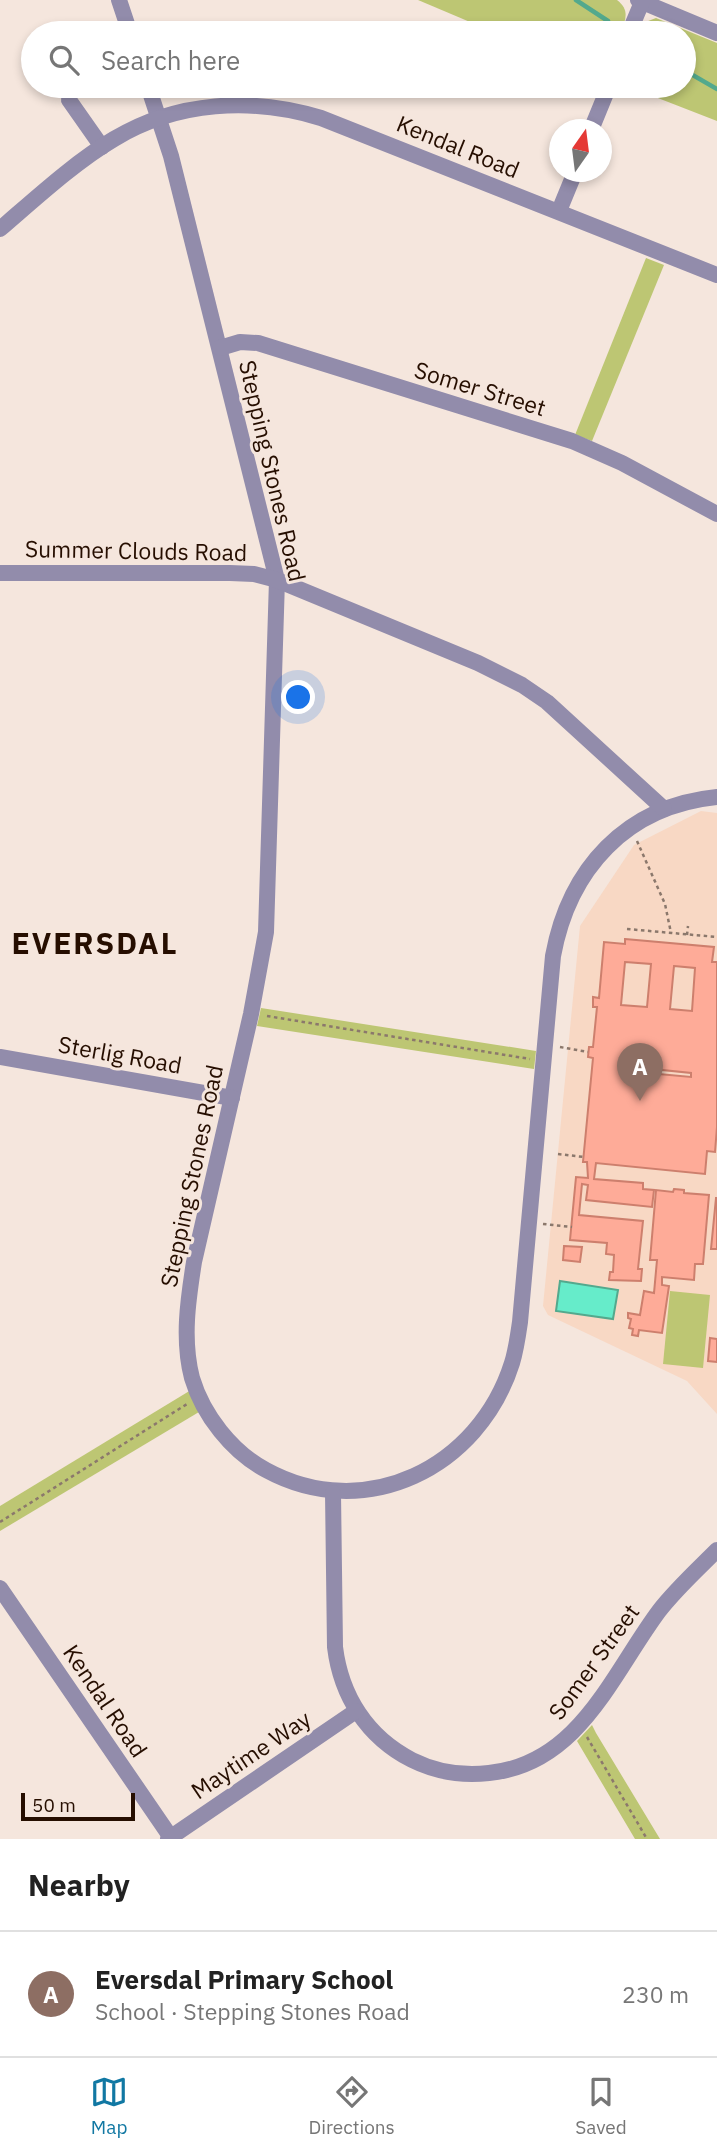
<!DOCTYPE html>
<html lang="en">
<head>
<meta charset="utf-8">
<style>
	:root { --surface:#fff; --page:#f2f2f2; --text:#222; --muted:#767676; --line:#e0e0e0; --accent:#1178a3 }
	body { margin:0; font-family:"IBM Plex Sans",sans-serif; background:var(--page); color:var(--text) }
	.compass { position:absolute; left:549px; top:119px; width:63px; height:63px; border-radius:50%; background:var(--surface); box-shadow:0 4px 10px #0003; rotate:14deg }
	.scale { position:absolute; left:21px; bottom:18px; width:114px; box-sizing:border-box; padding-left:7px; border:4px solid #260e00; border-top:0; font-size:19px; line-height:24px; white-space:nowrap; color:#260e00; -webkit-text-stroke:5px #f5e6dd; paint-order:stroke }
	.you { position:absolute; left:299px; top:698px; width:24px; height:24px; margin:-18px; border:5px solid #fff; border-radius:50%; background:#1a73e8; box-shadow:0 0 0 10px #1a73e833 }
	.badge { display:grid; place-items:center; width:46px; height:46px; border-radius:50%; background:var(--accent); color:#fff; font-size:23px; font-weight:700 }
	.pin { position:absolute; translate:-50% -58px; filter:drop-shadow(0 2px 4px #0008) }
	.pin::after { content:''; position:absolute; top:37px; width:24px; height:21px; background:inherit; clip-path:polygon(0 0,100% 0,50% 100%) }
	.list { margin:0; padding:0; list-style:none }
	h2 { display:flex; justify-content:space-between; align-items:center; height:91px; margin:0; padding:0 28px; font-size:30px }
	h2 small { font-size:23px; font-weight:400; color:var(--muted) }
	.list li { display:grid; grid-template-columns:46px 1fr auto; gap:21px; align-items:center; box-sizing:border-box; height:126px; padding:0 28px; border-top:2px solid var(--line) }
	.list b { display:block; font-size:26px; white-space:nowrap }
	.list p { margin:0; font-size:23px; white-space:nowrap; color:var(--muted) }
	.list em { font-size:23px; font-style:normal; color:var(--muted) }
	.icon { flex:none; width:38px; height:38px; fill:none; stroke:currentColor; stroke-width:2; stroke-linecap:round; stroke-linejoin:round }
	.map { position:relative; flex:none; width:717px; height:1839px; overflow:hidden }
	.search { position:absolute; background:var(--surface); box-shadow:0 4px 10px #0003; left:21px; right:21px; top:21px; height:77px; display:flex; align-items:center; gap:18px; box-sizing:border-box; padding:0 24px; border-radius:38px; color:var(--muted); font-size:26px }
	.sheet { height:217px; background:var(--surface) }
	nav { display:flex; justify-content:space-around; align-items:center; box-sizing:border-box; height:98px; border-top:2px solid var(--line); background:var(--surface); font-size:19px; color:var(--muted) }
	nav a { display:grid; justify-items:center; gap:4px }
	nav .on { color:var(--accent) }
	.map>svg:first-child { display:block }
	.built { fill:#f8d8c4 }
	.green { fill:#bdc673 }
	.water { fill:#66ecca; stroke:#53a98d; stroke-width:2 }
	.lines { fill:none; stroke-linecap:round; stroke-linejoin:round }
	.stream { stroke:#53a98d; stroke-width:4.5 }
	.building { fill:#feab98; stroke:#cd7f6d; stroke-width:2; fill-rule:evenodd }
	.path { stroke:#8b786c; stroke-width:2.5; stroke-dasharray:3.5 3.5; stroke-linecap:butt }
	.minor { stroke:#928cab; stroke-width:16 }
	.labels { text-anchor:middle; stroke-width:6; stroke-linejoin:round; paint-order:stroke }
	.street-label { font-size:23px; fill:#260e00; stroke:#f5e6dd }
	.district-label { font-size:30px; font-weight:bold; letter-spacing:2px; fill:#260e00; stroke:#f5e6dd }
</style>
</head>
<body>
<div class="map">
<svg width="717" height="1839" viewBox="0 0 717 1839">
	<rect width="100%" height="100%" fill="#f5e6dd"/>
	<path class="built" d="M701,811L717,813V1414L687,1381L548,1315L543,1306L580,926L634,845Z"/>
	<g class="green">
		<path d="M418,0H617C630,10 626,20 620,33H496Z"/>
		<path d="M656,18L717,43V121L627,86H684V33H638L643,23Z"/>
		<path d="M646,258L664,265L592,441L575,435Z"/>
		<path d="M261,1008L536,1051L534,1069L257,1026Z"/>
		<path d="M670,1291L710,1295L703,1368L663,1364Z"/>
		<path d="M191,1390L199,1412L0,1531V1506Z"/>
		<path d="M592,1725L596,1733L660,1839H635L577,1741Z"/>
	</g>
	<path class="water" d="M560,1281L618,1290L613,1319L556,1311Z"/>
	<g class="lines">
		<g class="stream">
			<path d="M576,0L608,21"/>
			<path d="M684,70L717,89"/>
		</g>
	</g>
	<g class="building">
		<path d="M625,939L714,947L712,962H717V1127L715,1152L707,1151L705,1174L596,1163L594,1179L643,1183V1189L654,1190L652,1207L586,1200L588,1185L582,1184L579,1215L643,1221L638,1269H642L641,1281L609,1280L610,1272H613L614,1255L606,1254L607,1243L570,1240L576,1177L588,1178L587,1162H583L593,1058L588,1057L589,1047H593L597,1007H593V997L599,998L604,942L625,944ZM625,962L651,964L647,1007L621,1005ZM674,966L695,968L692,1011L670,1009ZM633,1057L654,1059L653,1069L691,1073V1077L626,1071V1067H632Z"/>
		<path d="M674,1189L684,1190V1193L709,1195L703,1264H695L694,1280L662,1277V1285L669,1286L662,1333L639,1330L638,1336L632,1335L633,1329L629,1328L631,1319L628,1318V1313L640,1315L644,1291L654,1293L657,1260H650L656,1190L673,1192Z"/>
		<path d="M716,1198H717V1249H711Z"/>
		<path d="M564,1246L582,1247L580,1262L563,1260Z"/>
		<path d="M710,1338L717,1339V1362L708,1361Z"/>
	</g>
	<g class="lines">
		<g class="path">
			<path d="M637,841L665,904L671,933"/>
			<path d="M627,929L717,937"/>
			<path d="M687,935L688,926"/>
			<path d="M267,1016L530,1059"/>
			<path d="M560,1047L588,1052"/>
			<path d="M558,1154L584,1157"/>
			<path d="M543,1224L572,1227"/>
			<path d="M0,1522L187,1404"/>
			<path d="M587,1737L647,1839"/>
		</g>
		<g class="minor">
			<path d="M119,0L130,33"/>
			<path d="M638,0L717,33"/>
			<path d="M629,33L642,2"/>
			<path d="M148,86L171,156L277,580L266,932L251,1014L194,1262C188,1300 182,1340 192,1378C203,1415 232,1452 266,1470C365,1524 479,1468 512,1363C516,1350 518,1336 520,1322L553,956C569,869 626,806 717,797"/>
			<path d="M69,100L102,147"/>
			<path d="M591,130L609,86"/>
			<path d="M559,211L575,172"/>
			<path d="M0,229C35,199 75,162 114,139C177,101 252,97 321,118L717,275"/>
			<path d="M220,348L240,342L258,343L572,441L622,463L717,514"/>
			<path d="M0,573H230L254,574L277,580L478,663L522,685L547,702L664,809"/>
			<path d="M0,1057L232,1098"/>
			<path d="M333,1493L335,1647C341,1696 367,1737 412,1760C436,1772 462,1776 489,1773C579,1764 612,1674 659,1611C676,1589 697,1570 717,1550"/>
			<path d="M0,1588L172,1839"/>
			<path d="M168,1839L356,1711"/>
		</g>
	</g>
	<g class="labels">
		<g class="street-label">
			<text transform="translate(458 147) rotate(22)" y="8">Kendal Road</text>
			<text transform="translate(480 389) rotate(17)" y="8">Somer Street</text>
			<text transform="translate(272 471) rotate(77)" y="8">Stepping Stones Road</text>
			<text transform="translate(136 551) rotate(1)" y="8">Summer Clouds Road</text>
			<text transform="translate(120 1055) rotate(10)" y="8">Sterlig Road</text>
			<text transform="translate(192 1176) rotate(-78)" y="8">Stepping Stones Road</text>
			<text transform="translate(594 1662) rotate(-54)" y="8">Somer Street</text>
			<text transform="translate(105 1701) rotate(56)" y="8">Kendal Road</text>
			<text transform="translate(251 1755) rotate(-34)" y="8">Maytime Way</text>
		</g>
		<g class="district-label">
			<text x="95" y="954">EVERSDAL</text>
		</g>
	</g>
</svg>
<svg class="compass" viewBox="-18 -18 36 36"><path d="M0-13l5 13h-10z" fill="#e53935"/><path d="M0 13l5-13h-10z" fill="#767676"/></svg>
<div class="scale">50 m</div>
<div class="you"></div>
<div class="pin badge" style="left:640px;top:1101px;background:#8d6e63">A</div>
<div class="search"><svg class="icon" aria-label="search" viewBox="0 0 24 24"><circle cx="10" cy="10" r="6"/><path d="M15 15l6 6"/></svg>Search here</div>
</div>
<section class="sheet">
<h2>Nearby<small></small></h2>
<ul class="list">
<li><span class="badge" style="background:#8d6e63">A</span><div><b>Eversdal Primary School</b><p>School · Stepping Stones Road</p></div><em>230 m</em></li>
</ul>
</section>
<nav>
<a class="on"><svg class="icon" aria-label="map" viewBox="0 0 24 24"><path d="M3 6l6-2 6 2 6-2v14l-6 2-6-2-6 2zM9 4v14M15 6v14"/></svg>Map</a>
<a><svg class="icon" aria-label="directions" viewBox="0 0 24 24"><path d="M12 3l9 9-9 9-9-9zM9 14v-3h6M13 9l2 2-2 2"/></svg>Directions</a>
<a><svg class="icon" aria-label="saved" viewBox="0 0 24 24"><path d="M7 4h10v16l-5-4-5 4z"/></svg>Saved</a>
</nav>
</body>
</html>
